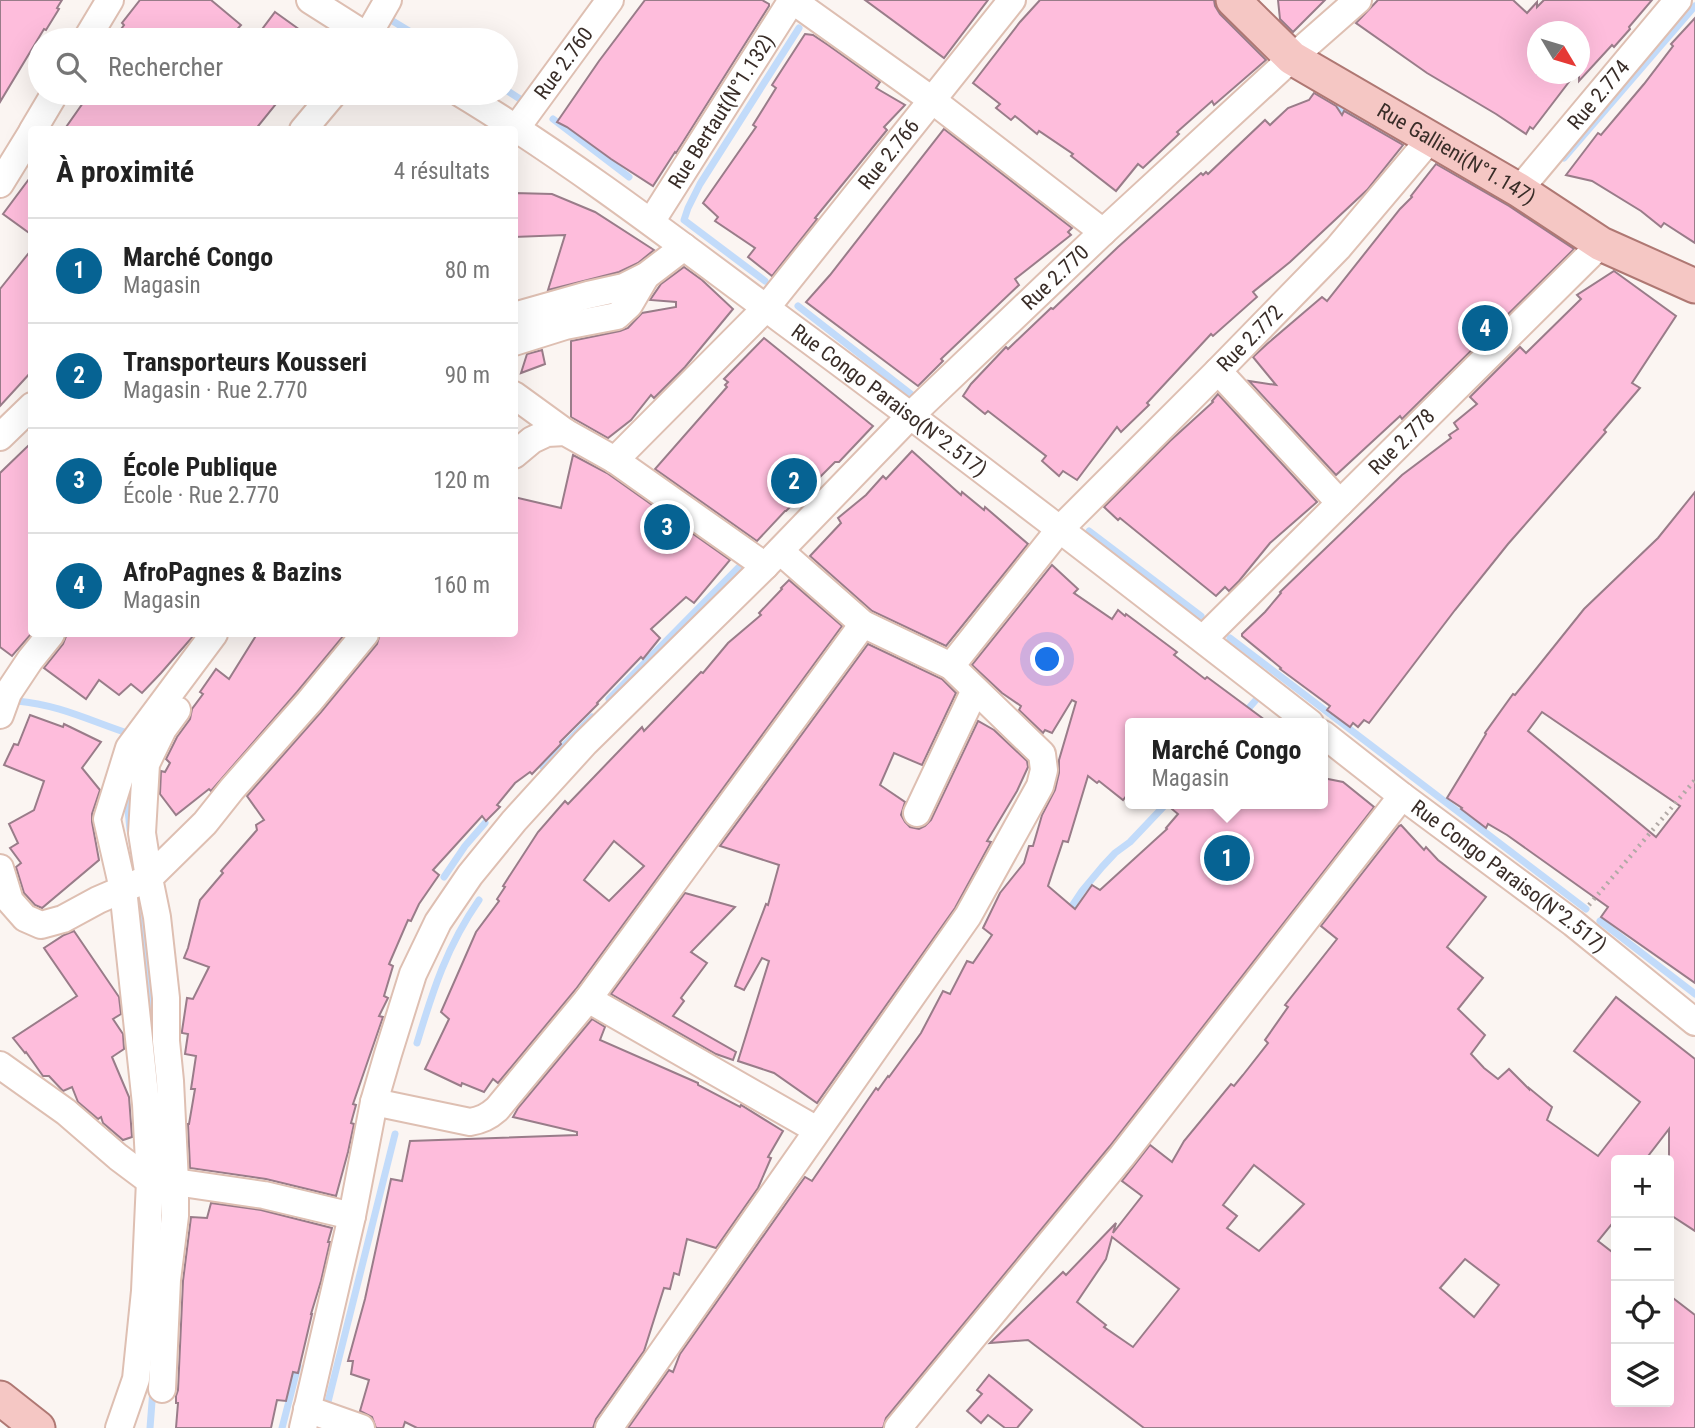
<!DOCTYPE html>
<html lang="fr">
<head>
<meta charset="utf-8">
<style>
	:root { --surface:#fff; --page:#f6f6f6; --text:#222; --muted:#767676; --line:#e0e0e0; --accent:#066393 }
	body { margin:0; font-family:"Roboto Condensed",sans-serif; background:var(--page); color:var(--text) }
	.controls { position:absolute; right:21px; bottom:21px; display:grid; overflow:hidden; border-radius:7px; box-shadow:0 7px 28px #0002 }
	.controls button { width:63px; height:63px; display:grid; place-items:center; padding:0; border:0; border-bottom:2px solid var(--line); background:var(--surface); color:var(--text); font:35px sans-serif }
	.compass { position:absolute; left:1527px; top:21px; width:63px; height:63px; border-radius:50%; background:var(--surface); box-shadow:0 7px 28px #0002; rotate:128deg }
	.you { position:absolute; left:1048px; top:660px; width:24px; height:24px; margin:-18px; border:5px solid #fff; border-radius:50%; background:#1a73e8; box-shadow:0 0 0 10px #1a73e833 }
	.badge { display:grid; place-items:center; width:46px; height:46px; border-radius:50%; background:var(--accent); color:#fff; font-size:23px; font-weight:700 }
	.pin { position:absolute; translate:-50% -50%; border:4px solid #fff; box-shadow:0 2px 7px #0006 }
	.popup { position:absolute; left:1125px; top:718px; width:203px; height:91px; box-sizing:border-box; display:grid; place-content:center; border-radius:7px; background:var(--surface); filter:drop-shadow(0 2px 5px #0005); font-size:23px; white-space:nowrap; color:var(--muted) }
	.popup b { font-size:26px; color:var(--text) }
	.popup::after { content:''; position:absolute; left:50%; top:100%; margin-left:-14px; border:14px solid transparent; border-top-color:var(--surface) }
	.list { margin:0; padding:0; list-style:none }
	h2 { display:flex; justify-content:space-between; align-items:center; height:91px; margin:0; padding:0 28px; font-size:30px }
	h2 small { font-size:23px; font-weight:400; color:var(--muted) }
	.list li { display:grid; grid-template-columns:46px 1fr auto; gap:21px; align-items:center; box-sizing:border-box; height:105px; padding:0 28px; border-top:2px solid var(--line) }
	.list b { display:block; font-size:26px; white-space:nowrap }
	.list p { margin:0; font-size:23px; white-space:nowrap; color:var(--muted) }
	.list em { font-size:23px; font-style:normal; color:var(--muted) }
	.icon { flex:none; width:38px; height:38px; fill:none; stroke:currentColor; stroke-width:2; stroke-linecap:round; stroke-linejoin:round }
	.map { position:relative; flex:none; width:1695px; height:1428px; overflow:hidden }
	.search { position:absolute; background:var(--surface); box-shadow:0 7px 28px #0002; left:28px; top:28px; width:490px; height:77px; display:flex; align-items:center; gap:18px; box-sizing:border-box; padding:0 24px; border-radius:38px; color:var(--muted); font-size:26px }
	.panel { position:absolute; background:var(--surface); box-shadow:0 7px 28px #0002; left:28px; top:126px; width:490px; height:511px; border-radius:7px }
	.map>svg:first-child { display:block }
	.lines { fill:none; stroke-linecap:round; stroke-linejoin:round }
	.stream { stroke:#c2dbfa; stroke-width:7 }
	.building { fill:#febddc; stroke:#997c89; stroke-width:2; fill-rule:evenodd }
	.minor-casing { stroke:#debfb2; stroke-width:30 }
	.major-casing { stroke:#af7873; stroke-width:37 }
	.path { stroke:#b2a9a6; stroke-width:4.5; stroke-dasharray:2 5; stroke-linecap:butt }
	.minor { stroke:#fff; stroke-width:26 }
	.major { stroke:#f5c7c4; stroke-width:33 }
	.labels { text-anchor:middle; stroke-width:5; stroke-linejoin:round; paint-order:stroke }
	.street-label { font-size:21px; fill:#392d28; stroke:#fff }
</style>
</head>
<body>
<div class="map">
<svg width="1695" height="1428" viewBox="0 0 1695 1428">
	<rect width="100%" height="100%" fill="#fbf5f2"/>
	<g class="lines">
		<g class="stream">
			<path d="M386,17L424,40"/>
			<path d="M506,90L520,99"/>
			<path d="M1340,107L1398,141"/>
			<path d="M553,119L629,177"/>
			<path d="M1564,158L1695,6"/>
			<path d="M1473,184L1491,195"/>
			<path d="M1506,202L1525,213"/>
			<path d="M765,281L684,220L688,208L700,184L799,28"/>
			<path d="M798,306L912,395"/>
			<path d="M1089,531L1201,616"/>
			<path d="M1230,638L1586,909"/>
			<path d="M609,699L746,560"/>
			<path d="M17,701C61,705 92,722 133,735"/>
			<path d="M1248,709L1262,693"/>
			<path d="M543,767L592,717"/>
			<path d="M130,830L128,810L133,790"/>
			<path d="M444,877L465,846L485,823"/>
			<path d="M138,891L154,1042"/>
			<path d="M1068,912L1082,891L1102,867L1115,853L1130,842L1166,804"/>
			<path d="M1600,921L1695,994"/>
			<path d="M417,1043C433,990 447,946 479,900"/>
			<path d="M328,1402L395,1134"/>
			<path d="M150,1428L153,1389"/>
			<path d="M282,1428L298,1366"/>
		</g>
	</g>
	<g class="building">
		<path d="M0,0H62L57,8L59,9L46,30L44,29L0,102Z"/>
		<path d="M140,0H211L241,25L228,40H113L124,25L122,23Z"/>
		<path d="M645,0H762L769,4V6L676,153L675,152L653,186L611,159L567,127L557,122L599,61Z"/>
		<path d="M865,0H988L944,58Z"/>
		<path d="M1040,0H1214L1215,6L1220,14L1266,60L1214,105L1212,101L1177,132L1179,134L1143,168L1138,164L1116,191L1071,156L1073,154L1039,131L1037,134L1015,116L1011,120L996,108L1000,104L973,83L1020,22Z"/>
		<path d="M1278,0H1325L1293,32L1280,19Z"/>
		<path d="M1378,0H1513L1527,13L1537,2V7L1544,0H1652L1629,27L1630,29L1614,47L1612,45L1579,81V32H1537V74H1575L1533,129L1530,127L1526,134L1496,114L1427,73L1356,23Z"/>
		<path d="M275,12L314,40H254Z"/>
		<path d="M1695,18V243L1664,223L1661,227L1641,211L1592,181L1566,175L1598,133L1601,135L1644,84L1673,46L1671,44Z"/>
		<path d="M805,34L813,35L828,45L880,82L876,88L905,105L884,127L887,130L815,218L817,219L772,276L748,257L755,248L715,221L718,217L703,203L756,127L753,125L776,88L772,85Z"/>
		<path d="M90,93H262L276,104L255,130H64Z"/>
		<path d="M1314,93L1336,106L1342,115L1344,111L1403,145L1367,190L1290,262L1253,292L1257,297L1213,336L1211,334L1147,403L1149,405L1121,432L1117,427L1077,480L1063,471L1059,476L1042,461L1046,456L988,411L985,414L963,396L971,384L1006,347L1008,349L1051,308L1053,309L1118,247L1201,173L1203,175L1206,172L1208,174L1265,120L1270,125L1288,108L1309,100Z"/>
		<path d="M944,129L1072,228L1068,232L1071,235L1015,279L1019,285L941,359L943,361L918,386L806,302L830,275Z"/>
		<path d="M1436,164L1509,206L1574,249L1402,419L1400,416L1336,475L1249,381L1276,385L1253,357L1267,344L1322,297L1327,301L1400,209L1412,197L1411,196Z"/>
		<path d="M32,175V235L3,214Z"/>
		<path d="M514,193L552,194L595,212L654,250L638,263L619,272L548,290L565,235L514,237Z"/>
		<path d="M32,249V371L0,406V289Z"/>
		<path d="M684,267L702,280L733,309L685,367L654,398L651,395L631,420L608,438L571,417V341L620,331L628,328L642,313L676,307V302L650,300L661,284Z"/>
		<path d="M1614,271L1676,316L1632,383L1640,388L1604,430L1606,432L1508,544L1455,610L1369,723L1364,720L1358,727L1353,723L1350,727L1327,710L1330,706L1280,669L1281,668L1242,636V634L1265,612L1281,593L1280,592L1402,475L1451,438L1449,435L1458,429L1454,423L1477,404L1470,397L1520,347L1526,353L1581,299L1577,295Z"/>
		<path d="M764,338L873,426L839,462H835L786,511H785L757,541L655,469L727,387L725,385L728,382L724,379Z"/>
		<path d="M542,350L545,364L521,373L527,354Z"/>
		<path d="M1218,394L1317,502L1270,543L1239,581L1229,591L1225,587L1216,596L1120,518L1118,520L1104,507L1170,441L1213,402L1212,401Z"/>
		<path d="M32,442V633L12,656L0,647V473Z"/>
		<path d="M912,451L961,495L962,492L984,510L985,507L1028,544L946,646L872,611L810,556L841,523L838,518L866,495L883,476L886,479Z"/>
		<path d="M573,455L607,473L730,560L694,603L686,597L651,629L660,638L643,659L641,657L597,703L598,704L560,742L561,744L532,774L530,772L515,783L497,805L500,807L486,821L482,816L433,870L439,875L419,904L411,921L408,920L389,964L393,966L384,996L388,998L379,1016L383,1017L353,1104L356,1105L351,1123L354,1124L348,1152L336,1196L266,1179L190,1168L188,1124H189L195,1089H191L196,1056L185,1054L188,1034L182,1033V1031L187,998L193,999L209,967L184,958L188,948L200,900L223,873L221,871L257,830L256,825L264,820L247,796L321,712L377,644L380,634H514V497L561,508Z"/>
		<path d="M1695,492V983L1601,917L1608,907L1507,835L1488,824L1486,828L1461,809L1462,808L1447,798L1486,734L1485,733L1513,694L1515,695L1584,609L1658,538ZM1542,712L1680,806L1656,837L1528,731Z"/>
		<path d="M1052,565L1078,589L1074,593L1112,619L1118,610L1125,616L1126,614L1177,652L1174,655L1205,679L1207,677L1269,723H1131V790L1123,800L1099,781L1097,783L1088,776L1068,842L1063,841L1048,886L1075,909L1092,885L1100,890L1167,829L1166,828L1178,814L1166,804H1323V778L1343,782L1374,807L1110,1146L886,1418L883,1428H628L669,1370L673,1372L680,1354L797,1188L805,1177L812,1181L876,1088L878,1090L888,1076L889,1077L921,1033L943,991L950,994L967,961L973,963L992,935L983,928L1000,893L1024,863L1029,846H1033L1042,815L1055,790L1059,773V760L1076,702L1072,700L1052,733L1045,730L1043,733L1019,710L1021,706L1002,693L972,665Z"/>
		<path d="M789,580L842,626L576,989L498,1083L493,1079L484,1092L462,1083L461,1086L425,1069L449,1019L441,1012L476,932L499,901L497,899L505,887L503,886L538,832L565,801L568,804L642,727L644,731L701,672L703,673L728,643L761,615L759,613L782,589L781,588ZM614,841L644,866L609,901L584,880Z"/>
		<path d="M67,634H195L161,673L142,693L131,684L119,695L99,680L86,699L44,668L63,644Z"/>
		<path d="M257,634H345L297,692L211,791L209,789L176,815L160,794L161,771L165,772L170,763L166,759L177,737L190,719L192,709L203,694L200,692L216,669L229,679Z"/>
		<path d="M868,644L942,679L956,693L922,765L894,753L880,785L905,802L901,815L905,822L910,827L919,829L925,826L931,820L978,721L994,730L1027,761L1028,767L1017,791L987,841L991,842L955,908L817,1103L774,1073L738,1061L769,961L762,958L744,990L735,986L766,904L768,905L779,865L720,846Z"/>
		<path d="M30,715L63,727L64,724L101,742L82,768L100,790L92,814V822L99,860L42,908L35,905L24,893L16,867L21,863L10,848L18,843L9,824L34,810L44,781L4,765L14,744L18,745Z"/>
		<path d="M1401,825L1424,850L1426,847L1438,860L1486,897L1447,947L1483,978L1458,1009L1485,1035L1471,1054L1484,1068L1498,1079L1509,1069L1529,1089V1088L1552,1107L1547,1120L1598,1156L1640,1102L1574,1051L1616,997L1695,1059V1231L1669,1214V1129L1645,1160H1616V1219L1598,1241L1616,1255V1402H1669V1295L1695,1315V1428H1144L1028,1340L990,1343L1063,1272L1066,1275L1116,1223L1113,1233L1142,1196L1122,1181L1150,1145L1172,1162L1184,1141L1231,1084L1234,1086L1243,1075L1268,1043L1265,1040L1288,1007L1285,1005L1337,939L1321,926L1399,826ZM1254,1165L1304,1204L1259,1251L1227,1228L1237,1216L1223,1205ZM1112,1237L1179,1289L1133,1347L1104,1327L1106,1325L1077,1302L1106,1259ZM1465,1259L1499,1285L1474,1317L1440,1288Z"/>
		<path d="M685,893L735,907L691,952L707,963L681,998L684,1001L673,1016L736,1052L733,1060L716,1054L611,994Z"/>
		<path d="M74,931L119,997L121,1014L113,1019L123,1034L124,1049L112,1057L129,1097L132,1137L123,1140L103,1123L101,1117L98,1119L78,1102L72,1087L63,1091L49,1076H43L26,1052L25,1053L13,1038L77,996L44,948L64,935Z"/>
		<path d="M592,1019L605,1027L600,1040L698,1083V1085L740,1107L741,1105L783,1131L768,1157L771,1158L758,1188L716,1248L687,1239L679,1275L674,1273L670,1289L664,1288L644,1351L596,1419L593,1428H417L405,1422L403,1428H376L372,1417L360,1411L369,1380L351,1374L353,1361H348L365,1299L391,1179L402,1181L410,1141L577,1135V1132L513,1117L518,1108Z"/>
		<path d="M211,1203L261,1210L332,1228L328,1242H330L321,1281L311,1314H312L298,1373L293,1372L286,1401L277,1400L271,1428H176L178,1403H176V1396L178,1390L183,1281L191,1217L207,1218Z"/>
		<path d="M989,1375L1032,1410L1017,1428H1005L988,1415L981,1423L967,1411L982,1394L977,1390Z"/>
	</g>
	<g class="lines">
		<defs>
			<g id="minor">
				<path d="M310,0L373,40"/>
				<path d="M792,0L932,100L1103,232"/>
				<path d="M86,40L110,0"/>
				<path d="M365,40L388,0"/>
				<path id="s1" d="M460,93C572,161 676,241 782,320C960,451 1135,587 1310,723"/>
				<path d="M33,130L55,93"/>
				<path d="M303,130L334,93"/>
				<path id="s2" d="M513,130L517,127L610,0"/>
				<path d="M0,184L32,132"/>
				<path id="s3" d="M1519,190L1678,0"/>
				<path id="s4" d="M651,222L792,0"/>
				<path d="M514,316L588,295L624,287L646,276L684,247"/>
				<path d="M514,342L565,326L617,316L629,305L646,276"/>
				<path d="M1218,371L1340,503"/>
				<path d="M514,395L565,432"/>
				<path d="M0,437L32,406"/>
				<path d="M514,455L532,440L547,433L565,432L615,460L765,566"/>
				<path id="s5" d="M615,460L766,308L1012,0"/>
				<path id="s6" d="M1203,639L1601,244"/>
				<path id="s7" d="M951,666L1059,530L1218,371L1338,248L1431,138"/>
				<path d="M0,715L8,693L30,660L51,634"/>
				<path id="s8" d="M1323,734L1402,796L1573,923L1695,1022"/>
				<path d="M917,813L975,690"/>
				<path d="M0,868L10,901L25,918L41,925L63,919L98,900L149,878L142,833L146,764L163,729L177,710"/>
				<path d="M588,999L817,1130"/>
				<path d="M0,1065L66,1112L118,1157L150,1181L175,1182L264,1195L352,1216"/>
				<path d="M374,1102L470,1122C481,1120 488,1117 497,1109L588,999L863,624"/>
				<path d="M162,1389L167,1280L175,1216V1182L170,1081L166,1041V998L157,917L149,878L205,823L232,789L309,702L365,634"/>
				<path d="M307,1409L361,1428"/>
				<path d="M119,1428L136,1379L145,1291L150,1181L146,1104L123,889L107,819L129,748L214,634"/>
				<path id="s9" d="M303,1428L352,1216L374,1102L388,1054L413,974L438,922L470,875L514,821L585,743L765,566L911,415L1103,232L1292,58L1358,0"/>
				<path d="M609,1428L968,916L1040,786L1044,770L1042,754L951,666L863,624L780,551"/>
				<path d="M898,1428L1122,1156L1402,796"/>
			</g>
			<g id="major">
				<path id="s10" d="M1233,0L1292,58L1519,190L1601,244L1695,286"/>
				<path d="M0,1398L38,1428"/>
			</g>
		</defs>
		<use href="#minor" class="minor-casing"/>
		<use href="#major" class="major-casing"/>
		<path class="path" d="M1589,905L1695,780"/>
		<use href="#minor" class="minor"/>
		<use href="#major" class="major"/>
	</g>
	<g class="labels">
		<g class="street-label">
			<text dy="7" stroke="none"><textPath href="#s2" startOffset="84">Rue 2.760</textPath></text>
			<text dy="7" stroke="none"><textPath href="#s3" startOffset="124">Rue 2.774</textPath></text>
			<text dy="7" stroke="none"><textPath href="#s4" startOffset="131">Rue Bertaut(N°1.132)</textPath></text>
			<text dy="7" stroke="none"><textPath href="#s5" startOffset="411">Rue 2.766</textPath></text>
			<text dy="7" stroke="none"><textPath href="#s10" startOffset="273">Rue Gallieni(N°1.147)</textPath></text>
			<text dy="7" stroke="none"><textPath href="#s9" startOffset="1419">Rue 2.770</textPath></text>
			<text dy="7" stroke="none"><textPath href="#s7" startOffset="444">Rue 2.772</textPath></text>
			<text dy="7" stroke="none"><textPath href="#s1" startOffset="528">Rue Congo Paraiso(N°2.517)</textPath></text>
			<text dy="7" stroke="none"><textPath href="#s6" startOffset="280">Rue 2.778</textPath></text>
			<text dy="7" stroke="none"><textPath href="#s8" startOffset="234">Rue Congo Paraiso(N°2.517)</textPath></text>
		</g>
	</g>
</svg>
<div class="controls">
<button>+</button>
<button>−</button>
<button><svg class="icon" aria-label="locate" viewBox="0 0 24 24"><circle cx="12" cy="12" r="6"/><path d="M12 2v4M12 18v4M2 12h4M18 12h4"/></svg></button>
<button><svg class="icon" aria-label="layers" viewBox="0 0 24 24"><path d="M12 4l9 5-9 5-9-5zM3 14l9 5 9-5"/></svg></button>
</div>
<svg class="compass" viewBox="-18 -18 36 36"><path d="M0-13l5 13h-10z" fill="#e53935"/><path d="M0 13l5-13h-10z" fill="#767676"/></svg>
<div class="you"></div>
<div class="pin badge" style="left:1227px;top:858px">1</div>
<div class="popup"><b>Marché Congo</b>Magasin</div>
<div class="pin badge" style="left:794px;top:481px">2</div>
<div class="pin badge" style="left:667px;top:527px">3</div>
<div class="pin badge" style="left:1485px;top:328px">4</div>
<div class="search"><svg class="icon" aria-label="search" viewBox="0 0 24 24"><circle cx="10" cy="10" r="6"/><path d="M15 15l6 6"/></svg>Rechercher</div>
<section class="panel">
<h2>À proximité<small>4 résultats</small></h2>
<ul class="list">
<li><span class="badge">1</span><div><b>Marché Congo</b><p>Magasin</p></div><em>80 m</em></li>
<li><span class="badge">2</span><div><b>Transporteurs Kousseri</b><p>Magasin · Rue 2.770</p></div><em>90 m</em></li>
<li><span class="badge">3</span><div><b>École Publique</b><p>École · Rue 2.770</p></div><em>120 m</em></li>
<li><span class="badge">4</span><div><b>AfroPagnes &amp; Bazins</b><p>Magasin</p></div><em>160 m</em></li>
</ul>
</section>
</div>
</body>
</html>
